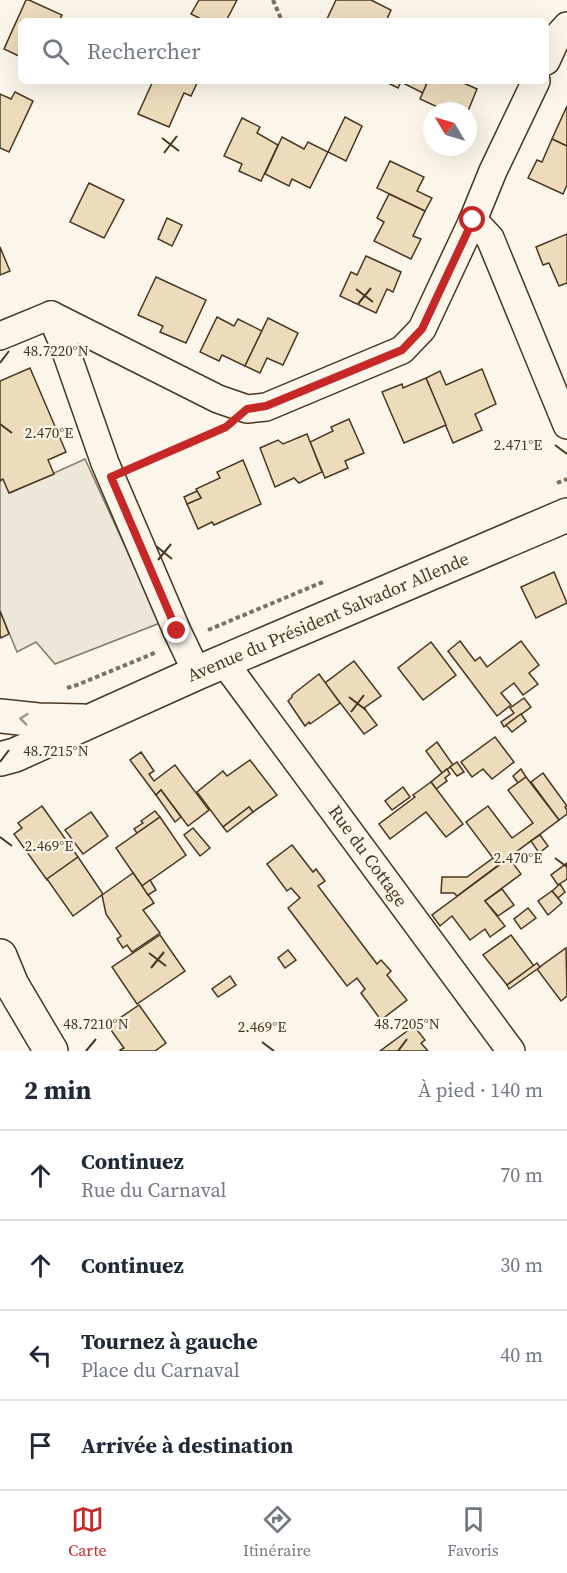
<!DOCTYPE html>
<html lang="fr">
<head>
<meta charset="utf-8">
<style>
	:root { --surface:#fff; --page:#f2f2f3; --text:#1f2937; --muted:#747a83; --line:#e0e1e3; --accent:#c62828 }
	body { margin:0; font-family:"Source Serif 4",serif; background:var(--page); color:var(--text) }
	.compass { position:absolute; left:423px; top:102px; width:54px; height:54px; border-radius:50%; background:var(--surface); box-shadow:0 6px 24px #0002; rotate:308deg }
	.stop { position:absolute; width:18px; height:18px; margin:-14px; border:4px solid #c62828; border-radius:50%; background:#fff }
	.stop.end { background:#c62828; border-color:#fff; box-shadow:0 2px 6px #0008 }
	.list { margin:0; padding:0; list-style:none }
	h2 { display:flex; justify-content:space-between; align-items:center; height:78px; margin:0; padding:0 24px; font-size:26px }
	h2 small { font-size:20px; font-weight:400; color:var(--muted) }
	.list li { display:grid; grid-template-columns:39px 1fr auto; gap:18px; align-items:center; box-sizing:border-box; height:90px; padding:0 24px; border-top:2px solid var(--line) }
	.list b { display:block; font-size:22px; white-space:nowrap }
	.list p { margin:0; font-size:20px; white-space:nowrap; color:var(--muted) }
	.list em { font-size:20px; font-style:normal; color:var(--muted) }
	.icon { flex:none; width:33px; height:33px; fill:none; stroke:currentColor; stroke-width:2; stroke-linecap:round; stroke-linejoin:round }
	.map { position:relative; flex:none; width:567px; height:1051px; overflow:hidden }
	.search { position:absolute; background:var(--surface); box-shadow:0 6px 24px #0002; left:18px; right:18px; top:18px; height:66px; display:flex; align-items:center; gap:15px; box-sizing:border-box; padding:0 21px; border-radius:9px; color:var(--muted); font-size:22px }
	.sheet { height:438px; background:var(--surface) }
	nav { display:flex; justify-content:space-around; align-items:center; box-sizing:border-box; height:84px; border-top:2px solid var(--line); background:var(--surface); font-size:16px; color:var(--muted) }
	nav a { display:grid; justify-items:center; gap:3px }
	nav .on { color:var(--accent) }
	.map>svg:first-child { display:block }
	.parking { fill:#ede7d9; stroke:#887966; stroke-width:1.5 }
	.building { fill:#ecdcbc; stroke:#4a3520; stroke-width:1.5 }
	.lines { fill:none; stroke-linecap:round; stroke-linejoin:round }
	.minor-casing { stroke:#4a3520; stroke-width:30 }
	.tertiary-casing { stroke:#4a3520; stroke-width:36 }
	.path { stroke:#7f6f5c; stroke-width:4; stroke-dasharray:4.5 3; stroke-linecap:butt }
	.minor { stroke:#fbf6e9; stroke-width:27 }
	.tertiary { stroke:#fbf6e9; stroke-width:33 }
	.oneway { stroke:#a29684 }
	.route { stroke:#c62828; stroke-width:8 }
	.ticks { fill:none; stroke:#4a3520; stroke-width:2 }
	.labels { text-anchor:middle; stroke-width:4.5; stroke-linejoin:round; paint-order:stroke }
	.street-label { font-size:18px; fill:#4a3520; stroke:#fbf6e9 }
	.ticks-label { font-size:15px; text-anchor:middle; fill:#4a3520; stroke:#fbf6e9; stroke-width:4.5; stroke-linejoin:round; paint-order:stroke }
</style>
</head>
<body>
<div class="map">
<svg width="567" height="1051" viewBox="0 0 567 1051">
	<rect width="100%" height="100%" fill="#fbf6e9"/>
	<path class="parking" d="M85,459L160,623L55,664L36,642L17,652L0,611V481L3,479L10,493Z"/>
	<g class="building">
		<path d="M26,0H29L62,15L59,21H21V57L4,49Z"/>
		<path d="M199,0H237L226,21H205L191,14Z"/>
		<path d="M336,0H371L391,10L386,21H326Z"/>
		<path d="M153,81H198L191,96L184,93L169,127L138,114Z"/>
		<path d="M384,81H428L423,93L401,82L398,88Z"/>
		<path d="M428,81H459L477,89L468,111H444V110L420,99Z"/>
		<path d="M15,92L33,101L9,152L0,148V94L11,99Z"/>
		<path d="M567,106V146L552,139Z"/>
		<path d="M345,117L362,126L346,161L328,152Z"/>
		<path d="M242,118L260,127L257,133L278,145L261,181L239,171L242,164L224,156Z"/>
		<path d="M282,137L304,149L308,142L328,152L310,188L292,179L289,186L265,174Z"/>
		<path d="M552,139L567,146V185L563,194L528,178L537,160L542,162Z"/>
		<path d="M390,161L424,177L417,191L432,198L425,211L377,188Z"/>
		<path d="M89,183L124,200L104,238L70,222Z"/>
		<path d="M389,194L425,211L413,236L421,239L411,259L374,241L384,222L377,218Z"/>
		<path d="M167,218L182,225L172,246L158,239Z"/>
		<path d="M567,234V283L559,286L549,263L543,265L536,247Z"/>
		<path d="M0,247L10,271L0,275Z"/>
		<path d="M366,256L401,272L393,292L387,289L376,313L340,296L351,272L357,275Z"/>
		<path d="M156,277L206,300L186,343L160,332L163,326L138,315Z"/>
		<path d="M217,317L234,326L238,319L262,331L245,366L222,355L219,361L200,352Z"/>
		<path d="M268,318L298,333L283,365L267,358L260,373L245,366Z"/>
		<path d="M30,368L66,452L48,460L54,474L9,493L3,479L0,481V381Z"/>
		<path d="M482,369L496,404L475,414L482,430L453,443L426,378L440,371L446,385Z"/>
		<path d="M426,378L446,425L404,443L382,392L402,384L403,388Z"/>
		<path d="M349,419L364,453L345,461L348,468L325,478L310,442L333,431L331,427Z"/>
		<path d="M307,434L322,472L299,483L294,478L275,487L260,448L278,440L283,444Z"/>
		<path d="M243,460L261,504L214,525L212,522L198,529L187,504L201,498L196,489L220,478L217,472Z"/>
		<path d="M197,491L201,498L187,504L184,497Z"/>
		<path d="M554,572L567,603L536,618L521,587Z"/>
		<path d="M0,611L9,634L1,638L0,635Z"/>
		<path d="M460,641L475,661L480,657L487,667L521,641L539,665L529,673L538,684L523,695L514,683L501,693L511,705L497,716L448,651Z"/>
		<path d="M431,642L456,675L423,700L398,668Z"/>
		<path d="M354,661L381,696L364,708L377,725L364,734L325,683Z"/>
		<path d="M319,674L340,703L310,724L309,722L305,726L288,701L292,697V695Z"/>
		<path d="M524,698L531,707L504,727L501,722L514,713L510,708Z"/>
		<path d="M521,714L526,721L512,732L506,725Z"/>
		<path d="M495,737L514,762L492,779L483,769L472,777L461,762Z"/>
		<path d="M437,742L453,765L442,773L426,751Z"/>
		<path d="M141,752L154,771L149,774L154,781L175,765L209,810L188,826L161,790L156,795L130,760Z"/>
		<path d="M250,760L277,795L253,812L249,807L223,827L197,792L223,771L227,776Z"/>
		<path d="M457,762L464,772L457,776L450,767Z"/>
		<path d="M447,769L450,774L445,778L447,781L436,789L431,782Z"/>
		<path d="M521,769L526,777L518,783L513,776Z"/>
		<path d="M543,773L567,806L565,807L567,810V814L559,820L531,782Z"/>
		<path d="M526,777L559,820L457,896L454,893H441L442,877H467L493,858L466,822L488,806L512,838L533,823L508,790Z"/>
		<path d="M431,782L463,824L446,837L426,812L390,839L379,824L415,797L413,795Z"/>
		<path d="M403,787L410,797L392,810L385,801Z"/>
		<path d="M161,790L181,817L175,822L156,795Z"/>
		<path d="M42,806L78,857L47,880L14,834L22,828L18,823Z"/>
		<path d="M249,807L253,812L227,832L223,827Z"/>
		<path d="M155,811L160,817L137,833L134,829L143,823L141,821Z"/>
		<path d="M91,812L108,836L83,854L65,830Z"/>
		<path d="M160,817L186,855L142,886L116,848Z"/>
		<path d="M193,828L210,848L200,856L184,835Z"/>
		<path d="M540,835L548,846L539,853L531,841Z"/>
		<path d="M292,845L313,872L316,869L325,881L318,886L377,964L381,960L391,971L387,975L407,1000L381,1020L361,993L365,989L357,978L347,986L288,908L300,898L291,888L287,891L267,864Z"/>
		<path d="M78,857L103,894L73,916L47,879Z"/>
		<path d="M509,858L521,874L485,901L505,926L490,937L485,929L470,940L452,916L440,926L432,915Z"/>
		<path d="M567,863V879L558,885L551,875Z"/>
		<path d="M133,873L154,903L143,910L160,933L132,952L127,945L123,948L117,939L121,936L106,914L102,895Z"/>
		<path d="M150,880L156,890L148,895L142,886Z"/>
		<path d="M560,884L565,892L558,898L552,891Z"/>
		<path d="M502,889L514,905L498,916L485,901Z"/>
		<path d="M552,891L562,903L548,915L538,901Z"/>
		<path d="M528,908L536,918L521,929L514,919Z"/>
		<path d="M160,935L185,971L137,1004L112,967Z"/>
		<path d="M511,935L534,966L507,985L483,955Z"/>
		<path d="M566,948L567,996L561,1001L537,969Z"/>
		<path d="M288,950L296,960L285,968L278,958Z"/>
		<path d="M537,963L540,967L509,989L507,985Z"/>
		<path d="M230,976L236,985L218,997L212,989Z"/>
		<path d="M139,1005L166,1043L155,1051H121L120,1050L124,1048L108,1026Z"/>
		<path d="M414,1026L425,1040L421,1043L428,1051H380Z"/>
	</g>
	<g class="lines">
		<defs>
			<g id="minor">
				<path d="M546,61L557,37L567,26"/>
				<path d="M473,220L490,238L567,425"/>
				<path d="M51,315L218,399L247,409L266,407L402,350L422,329L473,220L493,171L536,81"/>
				<path d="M0,336L51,315L63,343L105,463L177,631L197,673"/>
				<path d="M224,662L511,1051"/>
			</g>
			<g id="tertiary">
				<path d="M0,716L38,720L83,721"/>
				<path d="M0,759L15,755L197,673L567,515"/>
				<path d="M0,956L12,985L51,1051"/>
			</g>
		</defs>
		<use href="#minor" class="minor-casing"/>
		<use href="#tertiary" class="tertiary-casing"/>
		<g class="path">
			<path d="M273,0L282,21"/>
			<path d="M136,466L220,429"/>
			<path d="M557,483L567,479"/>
			<path d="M208,630L323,582"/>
			<path d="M67,688L77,685L157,652"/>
		</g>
		<use href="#minor" class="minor"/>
		<use href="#tertiary" class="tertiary"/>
	</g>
	<defs><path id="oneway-chevron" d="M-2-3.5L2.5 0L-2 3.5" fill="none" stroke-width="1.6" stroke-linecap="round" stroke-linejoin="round" transform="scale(1.5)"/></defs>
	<use class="oneway" href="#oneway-chevron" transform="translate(24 719) rotate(-174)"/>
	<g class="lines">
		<path class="route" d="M177,631L111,477L226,427L247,409L266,406L402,350L422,329L473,220"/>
	</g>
	<path class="ticks" d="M162,138L179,151M164,153L177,136M356,289L373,302M358,304L371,288M0,363L9,351M0,424L12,433M555,445L567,454M156,546L172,559M158,560L171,544M349,697L366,710M351,712L364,695M0,762L9,750M0,837L12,846M555,858L567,867M149,953L166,966M151,968L164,952M262,1042L274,1051M86,1051L96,1039M398,1051L407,1039"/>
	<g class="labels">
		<g class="street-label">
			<text transform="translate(328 617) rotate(-23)" y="6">Avenue du Président Salvador Allende</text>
			<text transform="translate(368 856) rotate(54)" y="6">Rue du Cottage</text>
		</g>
	</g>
	<g class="ticks-label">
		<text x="56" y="356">48.7220°N</text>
		<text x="49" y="438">2.470°E</text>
		<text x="518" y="450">2.471°E</text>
		<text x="56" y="756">48.7215°N</text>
		<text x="49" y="851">2.469°E</text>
		<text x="518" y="863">2.470°E</text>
		<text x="96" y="1029">48.7210°N</text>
		<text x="407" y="1029">48.7205°N</text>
		<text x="262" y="1032">2.469°E</text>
	</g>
</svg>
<svg class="compass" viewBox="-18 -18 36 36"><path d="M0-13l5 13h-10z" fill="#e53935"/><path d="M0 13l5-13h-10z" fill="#747a83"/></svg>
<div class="stop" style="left:473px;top:220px"></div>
<div class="stop end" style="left:177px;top:631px"></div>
<div class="search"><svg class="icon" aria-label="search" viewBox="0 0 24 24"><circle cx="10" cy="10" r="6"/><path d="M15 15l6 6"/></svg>Rechercher</div>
</div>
<section class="sheet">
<h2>2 min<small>À pied · 140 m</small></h2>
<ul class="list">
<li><svg class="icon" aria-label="ahead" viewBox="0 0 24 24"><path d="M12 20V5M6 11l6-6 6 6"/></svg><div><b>Continuez</b><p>Rue du Carnaval</p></div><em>70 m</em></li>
<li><svg class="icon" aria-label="ahead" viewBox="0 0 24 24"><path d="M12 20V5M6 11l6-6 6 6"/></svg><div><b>Continuez</b></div><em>30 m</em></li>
<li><svg class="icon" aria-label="left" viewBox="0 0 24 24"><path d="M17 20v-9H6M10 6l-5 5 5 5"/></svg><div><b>Tournez à gauche</b><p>Place du Carnaval</p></div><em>40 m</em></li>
<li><svg class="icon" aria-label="arrive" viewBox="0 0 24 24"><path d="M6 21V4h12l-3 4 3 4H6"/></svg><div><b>Arrivée à destination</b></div></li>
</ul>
</section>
<nav>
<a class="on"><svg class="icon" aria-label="map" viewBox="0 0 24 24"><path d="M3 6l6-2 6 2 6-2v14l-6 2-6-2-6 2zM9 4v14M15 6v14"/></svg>Carte</a>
<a><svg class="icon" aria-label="directions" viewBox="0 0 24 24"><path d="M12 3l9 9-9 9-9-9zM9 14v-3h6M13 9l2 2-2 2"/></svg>Itinéraire</a>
<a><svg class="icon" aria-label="saved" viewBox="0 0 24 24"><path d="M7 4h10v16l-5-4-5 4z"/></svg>Favoris</a>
</nav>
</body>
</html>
